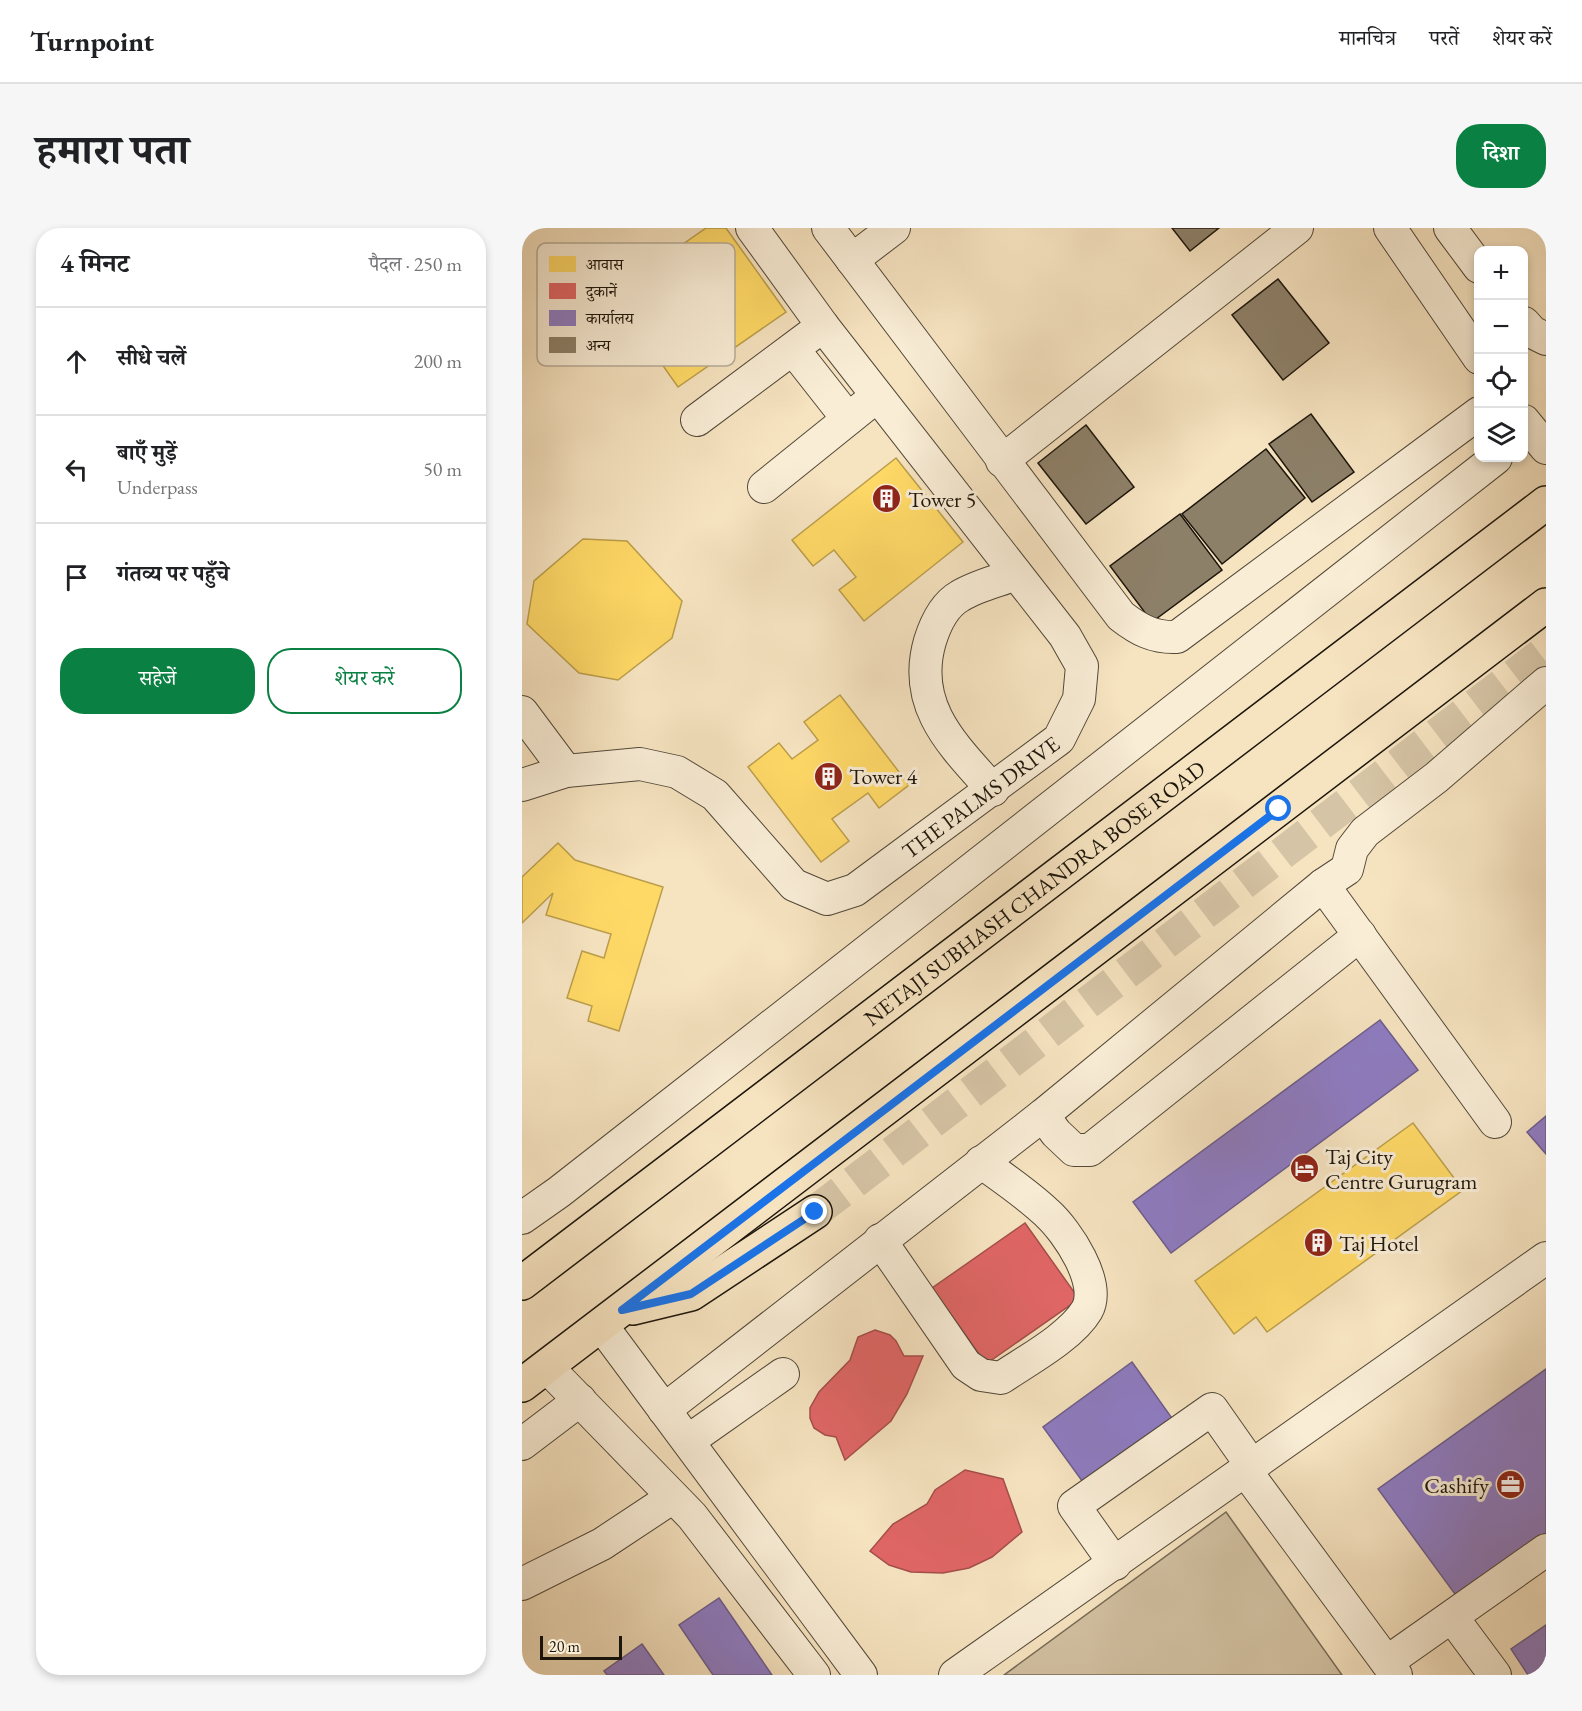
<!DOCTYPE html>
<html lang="hi">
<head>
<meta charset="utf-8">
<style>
	:root { --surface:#fff; --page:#f6f6f6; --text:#202124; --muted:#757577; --line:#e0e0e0; --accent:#0b8043 }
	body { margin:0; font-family:"EB Garamond","Noto Serif Devanagari",serif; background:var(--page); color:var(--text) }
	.controls { position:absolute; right:18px; top:18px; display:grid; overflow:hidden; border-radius:12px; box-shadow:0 3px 9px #0003 }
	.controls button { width:54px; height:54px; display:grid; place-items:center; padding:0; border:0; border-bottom:2px solid var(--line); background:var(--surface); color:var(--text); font:30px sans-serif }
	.scale { position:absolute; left:18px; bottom:15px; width:82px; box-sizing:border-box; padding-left:6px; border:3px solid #1c150b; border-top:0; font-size:16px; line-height:21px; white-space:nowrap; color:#1c150b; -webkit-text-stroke:4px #f9edd6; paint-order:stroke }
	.stop { position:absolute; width:18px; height:18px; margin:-14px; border:4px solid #1a73e8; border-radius:50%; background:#fff }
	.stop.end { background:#1a73e8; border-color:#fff; box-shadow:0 2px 6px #0008 }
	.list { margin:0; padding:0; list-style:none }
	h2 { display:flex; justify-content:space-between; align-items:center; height:78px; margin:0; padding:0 24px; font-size:26px }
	h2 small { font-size:20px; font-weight:400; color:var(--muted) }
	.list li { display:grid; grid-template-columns:39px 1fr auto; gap:18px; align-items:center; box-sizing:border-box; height:108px; padding:0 24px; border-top:2px solid var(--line) }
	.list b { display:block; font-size:22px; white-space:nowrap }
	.list p { margin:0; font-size:20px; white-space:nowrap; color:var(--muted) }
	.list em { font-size:20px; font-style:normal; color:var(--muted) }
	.actions { display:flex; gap:12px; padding:18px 24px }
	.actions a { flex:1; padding:14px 0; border:2px solid var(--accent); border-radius:24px; text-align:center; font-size:21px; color:var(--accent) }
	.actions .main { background:var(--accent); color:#fff }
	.icon { flex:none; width:33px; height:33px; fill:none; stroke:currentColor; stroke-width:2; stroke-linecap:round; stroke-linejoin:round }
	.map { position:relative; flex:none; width:1024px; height:1447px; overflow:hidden; border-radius:24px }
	header { display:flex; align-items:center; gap:36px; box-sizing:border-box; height:84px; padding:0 30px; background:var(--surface); border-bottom:2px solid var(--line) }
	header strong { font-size:28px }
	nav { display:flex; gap:33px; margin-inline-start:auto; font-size:21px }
	.intro { display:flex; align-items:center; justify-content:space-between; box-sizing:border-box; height:144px; padding:0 36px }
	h1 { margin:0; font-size:42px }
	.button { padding:15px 27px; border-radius:24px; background:var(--accent); color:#fff; font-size:21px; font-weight:700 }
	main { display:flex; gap:36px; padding:0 36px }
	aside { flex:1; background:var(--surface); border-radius:24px; box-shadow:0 3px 9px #0003 }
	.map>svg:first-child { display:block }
	.green { fill:#d1c0a1; stroke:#766a56; stroke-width:1.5 }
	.homes { fill:#ffd966; stroke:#bb9e4b; stroke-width:1.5 }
	.shops { fill:#e06666; stroke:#a54e4b; stroke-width:1.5 }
	.offices { fill:#8e7cc3; stroke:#6c5d8c; stroke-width:1.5 }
	.building { fill:#8d8069; stroke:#1c150b; stroke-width:1.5 }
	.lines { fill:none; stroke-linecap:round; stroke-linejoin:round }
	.major-tunnel { stroke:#d5c4a5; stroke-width:33; stroke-dasharray:33 16; stroke-linecap:butt }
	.minor-casing { stroke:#524838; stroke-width:34 }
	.major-casing { stroke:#1c150b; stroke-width:36 }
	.minor { stroke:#f9edd6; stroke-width:32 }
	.major { stroke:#f6e3c0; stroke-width:33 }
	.route { stroke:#1a73e8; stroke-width:8 }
	.labels { text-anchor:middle; stroke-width:6; stroke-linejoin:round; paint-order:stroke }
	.poi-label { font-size:22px; fill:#1c150b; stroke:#f9edd6; text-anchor:start }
	.street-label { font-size:22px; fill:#1c150b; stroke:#f9edd6 }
	.key { fill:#f9edd6; stroke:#b7ac99; stroke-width:1.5 }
	.key-label { font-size:16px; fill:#1c150b }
</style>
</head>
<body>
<header>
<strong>Turnpoint</strong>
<nav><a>मानचित्र</a><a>परतें</a><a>शेयर करें</a></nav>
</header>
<div class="intro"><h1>हमारा पता</h1><a class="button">दिशा</a></div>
<main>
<aside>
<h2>4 मिनट<small>पैदल · 250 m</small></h2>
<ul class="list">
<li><svg class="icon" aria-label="ahead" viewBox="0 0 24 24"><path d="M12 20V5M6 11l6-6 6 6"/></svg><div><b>सीधे चलें</b></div><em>200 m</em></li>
<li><svg class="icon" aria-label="left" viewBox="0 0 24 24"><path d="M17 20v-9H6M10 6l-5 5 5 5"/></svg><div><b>बाएँ मुड़ें</b><p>Underpass</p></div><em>50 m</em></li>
<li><svg class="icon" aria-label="arrive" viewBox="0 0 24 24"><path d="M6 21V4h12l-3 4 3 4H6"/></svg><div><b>गंतव्य पर पहुँचे</b></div></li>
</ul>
<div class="actions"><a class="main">सहेजें</a><a>शेयर करें</a></div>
</aside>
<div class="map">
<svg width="1024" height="1447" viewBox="0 0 1024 1447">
	<rect width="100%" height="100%" fill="#f6e3c0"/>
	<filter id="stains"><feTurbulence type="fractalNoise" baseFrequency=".00333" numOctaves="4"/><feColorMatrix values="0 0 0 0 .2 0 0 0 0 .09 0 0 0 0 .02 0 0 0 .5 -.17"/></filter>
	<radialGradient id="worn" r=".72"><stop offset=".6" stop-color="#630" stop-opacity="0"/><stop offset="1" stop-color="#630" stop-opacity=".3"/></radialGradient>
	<path class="green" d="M704,1284L820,1447H482Z"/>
	<g class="homes">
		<path d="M184,0H204L264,84L156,159L139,135L166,116L143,83L107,108L81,72Z"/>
		<path d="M374,230L441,314L342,393L317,362L334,349L312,322L291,338L270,312Z"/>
		<path d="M61,311L105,313L160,373L150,410L96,452L57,445L5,396L12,353Z"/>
		<path d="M318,467L387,557L357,580L346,565L310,591L327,613L299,634L226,539L257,515L270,531L296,512L282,494Z"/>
		<path d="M36,615L53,632L141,659L97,803L66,793L70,778L45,770L60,723L82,730L89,706L24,687L31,665L0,695V649Z"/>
		<path d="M891,895L941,962L745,1104L734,1089L712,1106L673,1053Z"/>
	</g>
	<g class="shops">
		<path d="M503,995L557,1071L464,1136L410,1060Z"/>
		<path d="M353,1102L368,1107L374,1113L382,1128H401L385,1166L369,1193L323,1232L314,1209L303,1207L292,1200L288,1190V1180L297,1164L328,1132L336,1109Z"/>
		<path d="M443,1242L481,1251L500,1304L470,1329L447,1340L421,1345L389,1344L367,1337L348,1323L371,1296L405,1276L413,1262Z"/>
	</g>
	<g class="offices">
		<path d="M858,792L896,842L649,1025L611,974Z"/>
		<path d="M1024,888V926L1005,904Z"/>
		<path d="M610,1134L652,1193L563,1257L521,1199Z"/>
		<path d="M1024,1141V1317L941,1377L856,1261Z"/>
		<path d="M197,1370L250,1447H191L157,1397Z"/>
		<path d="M1024,1397V1447H1006L989,1421Z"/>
		<path d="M120,1416L142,1447H85L82,1443Z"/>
	</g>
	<g class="building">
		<path d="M650,0H697L668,23Z"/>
		<path d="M756,51L807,115L761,152L710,87Z"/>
		<path d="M789,186L832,244L790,274L747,216Z"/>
		<path d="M564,197L612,259L564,296L516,235Z"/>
		<path d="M744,221L783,270L700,336L660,286Z"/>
		<path d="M658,286L700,342L630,394L588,338Z"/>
	</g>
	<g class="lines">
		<path class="major-tunnel" d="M293,984L1024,423"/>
		<defs>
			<g id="minor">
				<path d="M306,0L599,388C617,402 632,410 655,409L957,185"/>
				<path d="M868,0L957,130"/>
				<path d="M928,0L957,39"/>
				<path d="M330,32L372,0"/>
				<path d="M1002,95L1010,104L1024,111"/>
				<path d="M271,121L326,191"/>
				<path d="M175,192L301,98"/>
				<path d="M1002,193L1024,220"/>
				<path d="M480,233L775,0"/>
				<path d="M242,259L355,168"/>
				<path d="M0,484L44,543"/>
				<path id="s1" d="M0,557L44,543L118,536L155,544L193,567L272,657L305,671L333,662L537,511L557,471L560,438L543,408L301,98L230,0"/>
				<path d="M471,562C431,517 389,478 408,413C413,397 422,377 438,368C454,358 476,353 494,346"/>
				<path d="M801,657L973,894"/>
				<path d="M521,887L534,905L552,922H568L838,707"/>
				<path d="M0,990L37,964C349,719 663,476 974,230"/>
				<path d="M358,1012L444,1137L459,1147L479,1150C504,1133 549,1109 565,1082C580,1055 545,1003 525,985C505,966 481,950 459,934"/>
				<path d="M80,1098L339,1447"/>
				<path d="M25,1139L170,1288L292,1447"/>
				<path d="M142,1182L521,887L801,657L825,641L830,621L843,604L915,549L1024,455"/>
				<path d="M166,1213L261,1146"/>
				<path d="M0,1216L58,1172"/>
				<path d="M723,1242L874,1447"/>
				<path d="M593,1336L552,1278L690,1181L730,1238"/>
				<path d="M0,1356L80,1316L151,1269"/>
				<path d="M930,1389L973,1447"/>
				<path d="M865,1434L1024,1322"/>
				<path d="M433,1447L1024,1030"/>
			</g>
			<g id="major">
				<path id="s2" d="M0,1055L1024,275"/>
				<path d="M111,1080L169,1066L293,984"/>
				<path d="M0,1157L1024,377"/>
			</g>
		</defs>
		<use href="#minor" class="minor-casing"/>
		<use href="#major" class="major-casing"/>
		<use href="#minor" class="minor"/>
		<use href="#major" class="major"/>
	</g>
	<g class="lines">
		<path class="route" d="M293,984L169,1066L100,1082L757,581"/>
	</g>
	<defs>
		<symbol id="building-disc" viewBox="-11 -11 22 22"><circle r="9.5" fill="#8f2418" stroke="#f9edd6"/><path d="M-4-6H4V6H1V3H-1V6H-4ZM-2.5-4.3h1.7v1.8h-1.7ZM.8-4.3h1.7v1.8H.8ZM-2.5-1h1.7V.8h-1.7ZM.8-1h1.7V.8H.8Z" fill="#fff"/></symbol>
		<symbol id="hotel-disc" viewBox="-11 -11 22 22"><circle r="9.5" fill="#8f2418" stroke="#f9edd6"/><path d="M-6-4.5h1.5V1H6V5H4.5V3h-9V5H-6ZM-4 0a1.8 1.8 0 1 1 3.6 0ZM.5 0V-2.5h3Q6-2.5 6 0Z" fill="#fff"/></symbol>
		<symbol id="office-disc" viewBox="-11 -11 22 22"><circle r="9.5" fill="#8f2418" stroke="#f9edd6"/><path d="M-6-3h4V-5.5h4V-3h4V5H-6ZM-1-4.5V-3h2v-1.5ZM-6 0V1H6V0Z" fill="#fff"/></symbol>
	</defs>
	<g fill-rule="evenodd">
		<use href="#building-disc" x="348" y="254" width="33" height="33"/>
		<use href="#building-disc" x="290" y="532" width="33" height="33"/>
		<use href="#hotel-disc" x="766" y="924" width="33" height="33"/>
		<use href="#building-disc" x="780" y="998" width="33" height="33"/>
		<use href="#office-disc" x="972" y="1240" width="33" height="33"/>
	</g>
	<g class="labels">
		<g class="poi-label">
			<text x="386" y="279">Tower 5</text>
			<text x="327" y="556">Tower 4</text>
			<text x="803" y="936">Taj City<tspan x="803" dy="25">Centre Gurugram</tspan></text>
			<text x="817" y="1023">Taj Hotel</text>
			<text x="967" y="1265" text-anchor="end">Cashify</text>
		</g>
		<g class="street-label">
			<text dy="8" stroke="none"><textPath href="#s1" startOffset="544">THE PALMS DRIVE</textPath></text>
			<text dy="8" stroke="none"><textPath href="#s2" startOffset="644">NETAJI SUBHASH CHANDRA BOSE ROAD</textPath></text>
		</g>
	</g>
	<rect x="15" y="15" width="198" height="123" rx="9" class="key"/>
	<rect x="27" y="28" width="27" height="16" fill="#ffd966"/>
	<rect x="27" y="55" width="27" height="16" fill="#e06666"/>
	<rect x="27" y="82" width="27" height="16" fill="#8e7cc3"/>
	<rect x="27" y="109" width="27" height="16" fill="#8d8069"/>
	<g class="key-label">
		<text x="64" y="42">आवास</text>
		<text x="64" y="69">दुकानें</text>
		<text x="64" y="96">कार्यालय</text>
		<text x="64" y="123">अन्य</text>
	</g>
	<rect width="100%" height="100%" filter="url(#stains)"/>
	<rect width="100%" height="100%" fill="url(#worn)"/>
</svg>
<div class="controls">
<button>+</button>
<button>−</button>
<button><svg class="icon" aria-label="locate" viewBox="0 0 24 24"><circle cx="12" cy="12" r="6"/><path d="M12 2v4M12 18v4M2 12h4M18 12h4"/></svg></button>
<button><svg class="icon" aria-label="layers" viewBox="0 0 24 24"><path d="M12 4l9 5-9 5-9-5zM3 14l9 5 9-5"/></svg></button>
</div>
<div class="scale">20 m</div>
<div class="stop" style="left:757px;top:581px"></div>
<div class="stop end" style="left:293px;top:984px"></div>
</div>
</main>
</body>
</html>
